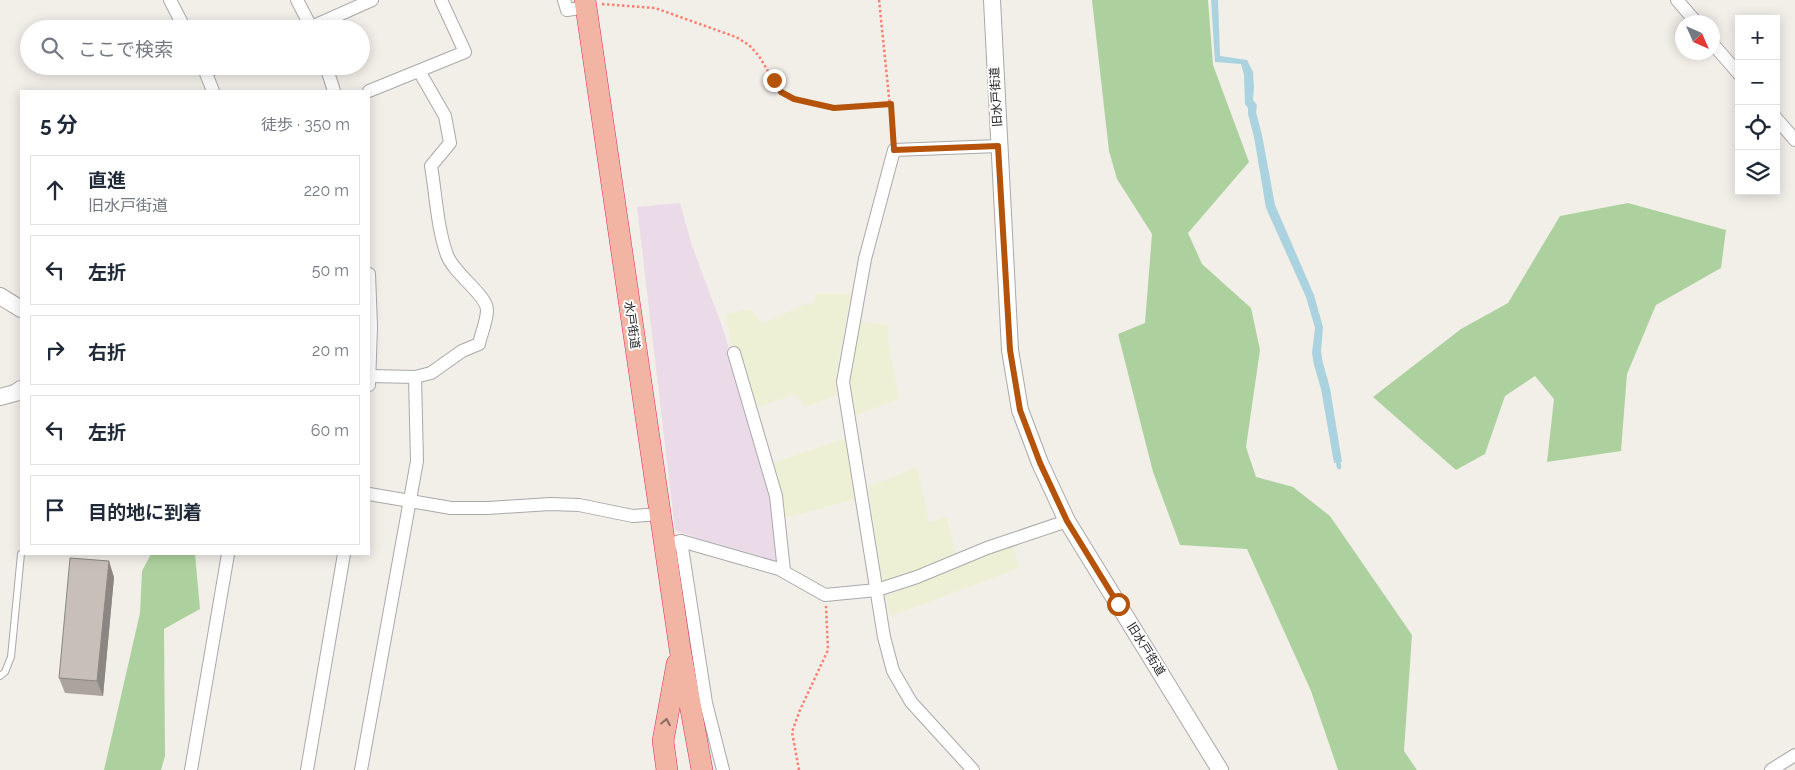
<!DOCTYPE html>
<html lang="ja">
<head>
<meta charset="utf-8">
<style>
	:root { --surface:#fff; --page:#f6f6f7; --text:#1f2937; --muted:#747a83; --line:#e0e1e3 }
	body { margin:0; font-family:Raleway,"Noto Sans JP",sans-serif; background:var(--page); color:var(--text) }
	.controls { position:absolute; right:15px; top:15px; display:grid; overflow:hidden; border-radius:0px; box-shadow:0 2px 12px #0003 }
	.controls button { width:45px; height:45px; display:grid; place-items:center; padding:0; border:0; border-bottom:1px solid var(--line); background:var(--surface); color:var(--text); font:25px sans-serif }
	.compass { position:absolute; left:1675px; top:15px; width:45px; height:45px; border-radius:50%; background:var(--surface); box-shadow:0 2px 12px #0003; rotate:135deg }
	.stop { position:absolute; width:15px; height:15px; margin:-11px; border:4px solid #b45309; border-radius:50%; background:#fff }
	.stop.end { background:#b45309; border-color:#fff; box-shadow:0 1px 5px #0008 }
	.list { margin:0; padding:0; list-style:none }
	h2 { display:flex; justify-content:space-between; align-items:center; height:65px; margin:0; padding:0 20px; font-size:21px }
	h2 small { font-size:16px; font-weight:400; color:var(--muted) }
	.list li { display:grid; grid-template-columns:32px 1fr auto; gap:15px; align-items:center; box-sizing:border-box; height:70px; margin:0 10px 10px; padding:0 10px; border:1px solid var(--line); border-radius:0px }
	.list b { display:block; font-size:19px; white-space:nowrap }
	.list p { margin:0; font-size:16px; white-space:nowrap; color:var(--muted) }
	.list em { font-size:16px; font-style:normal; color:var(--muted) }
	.icon { flex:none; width:28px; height:28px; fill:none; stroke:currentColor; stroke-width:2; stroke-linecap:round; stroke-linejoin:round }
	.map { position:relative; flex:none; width:1795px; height:770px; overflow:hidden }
	.search { position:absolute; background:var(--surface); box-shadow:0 2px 12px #0003; left:20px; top:20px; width:350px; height:55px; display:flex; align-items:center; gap:12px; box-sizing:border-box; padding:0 18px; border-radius:28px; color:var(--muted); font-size:19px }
	.panel { position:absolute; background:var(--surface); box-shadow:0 2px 12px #0003; left:20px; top:90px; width:350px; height:465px; border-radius:0px }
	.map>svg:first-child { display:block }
	.industrial { fill:#ebdbe8 }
	.farmland { fill:#eef0d5 }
	.forest { fill:#add19e }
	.water { fill:#aad3df }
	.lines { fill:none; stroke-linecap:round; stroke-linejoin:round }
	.stream { stroke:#aad3df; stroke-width:4.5 }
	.service-casing { stroke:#a9a9a9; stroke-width:8 }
	.minor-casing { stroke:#a9a9a9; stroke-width:14 }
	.tertiary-casing { stroke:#a9a9a9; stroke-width:18 }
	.trunk-casing { stroke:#dc2a67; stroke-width:22 }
	.path { stroke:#fa8072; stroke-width:2.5; stroke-dasharray:2.5 2.5; stroke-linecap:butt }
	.service { stroke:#fff; stroke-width:6 }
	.minor { stroke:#fff; stroke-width:12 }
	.tertiary { stroke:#fff; stroke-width:16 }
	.trunk { stroke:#f2b4a3; stroke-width:21 }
	.wall { fill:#aba49e }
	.shaded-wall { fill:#8b8681 }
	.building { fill:#c7bfb8; stroke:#8b8681 }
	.oneway { stroke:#8a6b62 }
	.route { stroke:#b45309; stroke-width:6 }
	.labels { text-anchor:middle; stroke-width:4; stroke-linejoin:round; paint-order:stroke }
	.street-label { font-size:12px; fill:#222; stroke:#fff }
</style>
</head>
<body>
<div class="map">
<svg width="1795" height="770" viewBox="0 0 1795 770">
	<rect width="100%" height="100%" fill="#f2efe9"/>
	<path class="industrial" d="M680,203L692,246L722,326L775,499L778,567L675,530L637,207Z"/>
	<g class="farmland">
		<path d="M817,293L851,294L835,380L838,395L805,407L796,394L758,407L731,342L726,314L750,309L762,324L807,303L813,304Z"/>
		<path d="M855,321L888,325V340L899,399L854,416L847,386Z"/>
		<path d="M845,438L856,499L786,518L773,463Z"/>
		<path d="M917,467L929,522L946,517L956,553L883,585L868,487Z"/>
		<path d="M1013,545L1019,568L891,616L885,596Z"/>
	</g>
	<g class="forest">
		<path d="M1092,0H1208L1213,65L1249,162L1188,233L1202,264L1251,308L1260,350L1246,447L1256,477L1293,487L1330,516L1412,635L1404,751L1417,770H1338L1311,691L1247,549L1180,545L1153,472L1118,334L1145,323L1152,234L1117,179L1109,151Z"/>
		<path d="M1628,203L1726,230L1721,268L1656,305L1627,374L1621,451L1547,462L1554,399L1535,376L1505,396L1485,454L1456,470L1373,397L1461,329L1508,303L1560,216Z"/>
		<path d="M151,554H195L200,609L164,629L165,756L161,770H104L140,613L142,571Z"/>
	</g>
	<path class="water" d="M1211,0H1218L1220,56L1247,60L1253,72L1254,87L1253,100L1257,105L1256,112L1262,135L1275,205L1314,295L1323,327L1321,352L1323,363L1330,388L1342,462L1334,463L1321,389L1314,365L1312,353L1315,328L1306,297L1266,208L1254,137L1248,114V108L1245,104L1244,75L1241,64L1215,62Z"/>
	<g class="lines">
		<path class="stream" d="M1337,456L1339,467"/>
		<defs>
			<path id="service" d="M0,676L5,672L11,657L21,554"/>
			<g id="minor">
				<path d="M170,0L185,29"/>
				<path d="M297,0L312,29"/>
				<path d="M564,0L567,10L586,7"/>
				<path d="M1677,0L1696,22"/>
				<path d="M307,29L372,0"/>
				<path d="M1712,43L1739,74"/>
				<path d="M203,66L213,91"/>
				<path d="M326,66L334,91"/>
				<path d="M206,72L219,66"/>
				<path d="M369,91L465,52L441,0"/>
				<path d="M1776,118L1795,140"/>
				<path d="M369,274L371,326L369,385"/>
				<path d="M734,353L776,496L784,571"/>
				<path d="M370,376L415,377L431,373L462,351L479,344C481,334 487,321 487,310C487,295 454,274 447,255C437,227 436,195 431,166L450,143L445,116L419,71"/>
				<path d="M369,494L451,508H488L550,504L579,505L633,516L660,514"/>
				<path d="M681,541L706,703L723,770"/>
				<path d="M664,545L681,541L779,569L825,595L877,590L917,577L987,548L1067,521"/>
				<path d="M191,770L228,554"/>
				<path d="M307,770L344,554"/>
				<path d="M361,770L417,461L415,377"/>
				<path d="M973,770L911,702L893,671L884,637L843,382L865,259L894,150L998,146"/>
				<path d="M1771,770L1795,755"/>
			</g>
			<g id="tertiary">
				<path d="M992,0L1010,350L1020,410L1040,463L1067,521L1220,770"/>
				<path d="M0,296L21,309"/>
				<path d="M0,397L15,393L21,389"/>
			</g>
			<g id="trunk">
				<path d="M585,0L680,649L702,770"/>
				<path d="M667,770L663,741L677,664"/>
			</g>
		</defs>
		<use href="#service" class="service-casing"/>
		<use href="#minor" class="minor-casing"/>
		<use href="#tertiary" class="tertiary-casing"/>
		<use href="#trunk" class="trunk-casing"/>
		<g class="path">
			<path d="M879,0L893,136"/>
			<path d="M602,4L655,8L736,37L749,45L759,56L781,93L794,99L833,107L891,104"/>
			<path d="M799,770L792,732L800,710L828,650L826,606"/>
		</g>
		<use href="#service" class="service"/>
		<use href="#minor" class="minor"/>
		<use href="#tertiary" class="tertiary"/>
		<use href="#trunk" class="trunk"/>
	</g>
	<path class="wall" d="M114,577L103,696L65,693L59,678Z"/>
	<path class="shaded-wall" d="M109,561L114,577L103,696L97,681Z"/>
	<path class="building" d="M70,558L109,561L97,681L59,678Z"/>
	<defs><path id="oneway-chevron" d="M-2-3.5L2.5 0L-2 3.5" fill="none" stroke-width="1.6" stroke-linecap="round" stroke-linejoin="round" transform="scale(1.25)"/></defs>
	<use class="oneway" href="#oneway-chevron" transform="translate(666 722) rotate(-79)"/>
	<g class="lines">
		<path class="route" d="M774,80L781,92L794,99L834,108L891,104L894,150L998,146L1010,350L1020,410L1040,463L1067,521L1118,604"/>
	</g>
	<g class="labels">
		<g class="street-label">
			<text transform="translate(996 97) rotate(-93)" y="4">旧水戸街道</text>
			<text transform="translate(632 325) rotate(82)" y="4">水戸街道</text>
			<text transform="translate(1146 649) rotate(58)" y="4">旧水戸街道</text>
		</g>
	</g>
</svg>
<div class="controls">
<button>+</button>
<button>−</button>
<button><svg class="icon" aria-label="locate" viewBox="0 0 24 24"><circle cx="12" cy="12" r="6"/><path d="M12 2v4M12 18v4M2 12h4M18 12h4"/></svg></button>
<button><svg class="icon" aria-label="layers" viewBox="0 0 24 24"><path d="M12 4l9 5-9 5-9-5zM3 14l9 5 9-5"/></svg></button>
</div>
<svg class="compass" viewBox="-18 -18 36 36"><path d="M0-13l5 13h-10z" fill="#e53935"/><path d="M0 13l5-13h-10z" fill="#747a83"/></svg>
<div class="stop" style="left:1118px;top:604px"></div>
<div class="stop end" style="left:774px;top:80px"></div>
<div class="search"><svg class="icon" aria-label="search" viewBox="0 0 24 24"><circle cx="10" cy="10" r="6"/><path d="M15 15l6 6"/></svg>ここで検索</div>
<section class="panel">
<h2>5 分<small>徒歩 · 350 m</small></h2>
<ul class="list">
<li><svg class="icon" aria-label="ahead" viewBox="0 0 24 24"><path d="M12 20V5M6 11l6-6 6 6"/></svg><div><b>直進</b><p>旧水戸街道</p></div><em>220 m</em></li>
<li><svg class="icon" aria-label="left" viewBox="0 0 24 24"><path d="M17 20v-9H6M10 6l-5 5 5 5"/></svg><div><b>左折</b></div><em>50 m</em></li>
<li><svg class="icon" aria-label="right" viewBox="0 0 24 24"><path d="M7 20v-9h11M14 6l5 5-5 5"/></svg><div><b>右折</b></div><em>20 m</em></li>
<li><svg class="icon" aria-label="left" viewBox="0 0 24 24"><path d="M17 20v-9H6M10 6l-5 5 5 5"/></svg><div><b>左折</b></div><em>60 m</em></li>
<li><svg class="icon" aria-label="arrive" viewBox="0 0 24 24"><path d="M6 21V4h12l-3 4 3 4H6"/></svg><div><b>目的地に到着</b></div></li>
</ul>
</section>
</div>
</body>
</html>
